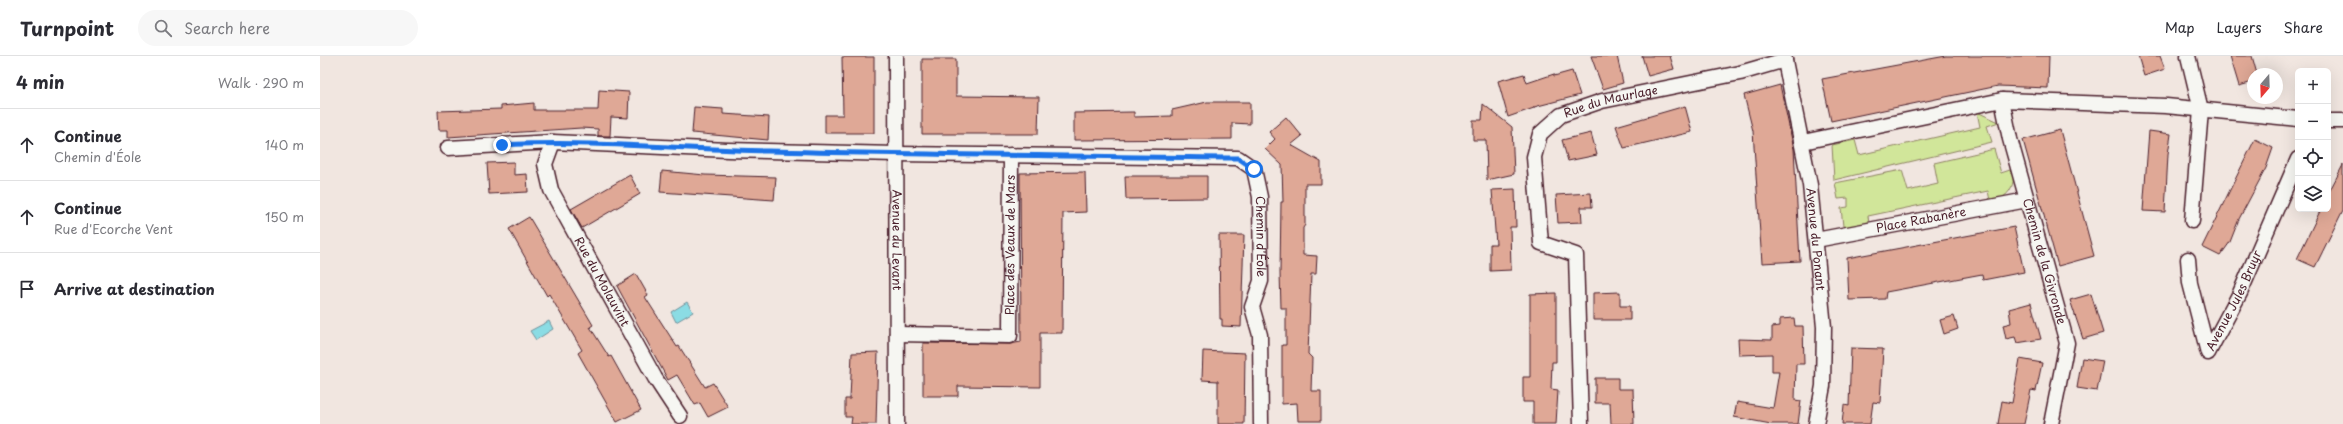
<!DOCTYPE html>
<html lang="en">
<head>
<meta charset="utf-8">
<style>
	:root { --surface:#fff; --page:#f7f7f7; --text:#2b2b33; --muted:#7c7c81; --line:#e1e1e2 }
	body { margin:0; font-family:"Playpen Sans",sans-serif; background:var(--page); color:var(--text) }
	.controls { position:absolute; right:12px; top:12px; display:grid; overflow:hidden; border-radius:6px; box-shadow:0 4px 16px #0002 }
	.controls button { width:36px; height:36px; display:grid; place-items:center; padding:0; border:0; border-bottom:1px solid var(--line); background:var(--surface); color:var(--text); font:20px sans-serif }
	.compass { position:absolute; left:1927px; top:12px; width:36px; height:36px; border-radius:50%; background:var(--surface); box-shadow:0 4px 16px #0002; rotate:199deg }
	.stop { position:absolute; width:12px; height:12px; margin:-9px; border:3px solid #1a73e8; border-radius:50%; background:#fff }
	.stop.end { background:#1a73e8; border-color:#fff; box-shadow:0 1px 4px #0008 }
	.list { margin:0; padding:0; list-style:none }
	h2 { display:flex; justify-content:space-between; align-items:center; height:52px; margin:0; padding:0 16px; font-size:17px }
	h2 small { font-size:13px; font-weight:400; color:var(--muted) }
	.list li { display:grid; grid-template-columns:26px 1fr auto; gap:12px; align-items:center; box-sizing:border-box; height:72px; padding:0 16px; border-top:1px solid var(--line) }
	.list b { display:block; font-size:15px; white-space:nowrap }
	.list p { margin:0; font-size:13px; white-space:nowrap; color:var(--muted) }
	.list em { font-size:13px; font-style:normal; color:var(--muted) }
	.icon { flex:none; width:22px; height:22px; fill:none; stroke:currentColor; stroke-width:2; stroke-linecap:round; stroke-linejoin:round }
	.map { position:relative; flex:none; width:2023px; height:368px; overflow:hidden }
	header { display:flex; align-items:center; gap:24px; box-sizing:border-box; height:56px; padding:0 20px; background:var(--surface); border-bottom:1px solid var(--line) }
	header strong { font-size:19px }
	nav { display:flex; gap:22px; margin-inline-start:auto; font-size:14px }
	.search { width:280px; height:36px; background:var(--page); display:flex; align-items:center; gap:10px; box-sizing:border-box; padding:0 14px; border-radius:22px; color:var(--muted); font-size:15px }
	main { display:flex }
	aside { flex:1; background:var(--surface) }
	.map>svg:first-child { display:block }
	.green { fill:#d1e69a; stroke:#8e8262 }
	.water { fill:#8bdce4; stroke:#71909a }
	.building { fill:#dfa896; stroke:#4a1f2b }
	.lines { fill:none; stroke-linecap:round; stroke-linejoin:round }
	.street-casing { stroke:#4a1f2b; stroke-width:17 }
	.street { stroke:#f6f6f2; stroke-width:14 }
	.route { stroke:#1a73e8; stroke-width:5 }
	.labels { text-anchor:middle; stroke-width:3; stroke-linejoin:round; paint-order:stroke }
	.street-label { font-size:12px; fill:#4a1f2b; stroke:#f6f6f2 }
</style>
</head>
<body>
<header>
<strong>Turnpoint</strong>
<div class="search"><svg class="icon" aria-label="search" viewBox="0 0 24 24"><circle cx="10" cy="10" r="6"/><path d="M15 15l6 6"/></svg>Search here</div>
<nav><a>Map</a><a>Layers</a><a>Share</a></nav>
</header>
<main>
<aside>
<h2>4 min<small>Walk · 290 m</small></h2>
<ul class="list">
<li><svg class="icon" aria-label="ahead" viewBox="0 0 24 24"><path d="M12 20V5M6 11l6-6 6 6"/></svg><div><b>Continue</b><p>Chemin d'Éole</p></div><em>140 m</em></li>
<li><svg class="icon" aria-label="ahead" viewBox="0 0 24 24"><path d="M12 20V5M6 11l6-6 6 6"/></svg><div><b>Continue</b><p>Rue d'Ecorche Vent</p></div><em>150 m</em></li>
<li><svg class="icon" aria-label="arrive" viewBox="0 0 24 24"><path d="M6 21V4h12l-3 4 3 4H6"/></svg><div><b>Arrive at destination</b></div></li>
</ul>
</aside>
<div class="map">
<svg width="2023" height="368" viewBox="0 0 2023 368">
	<rect width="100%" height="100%" fill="#f1e6e0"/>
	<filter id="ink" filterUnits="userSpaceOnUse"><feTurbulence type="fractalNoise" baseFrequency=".025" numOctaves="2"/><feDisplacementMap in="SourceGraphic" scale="8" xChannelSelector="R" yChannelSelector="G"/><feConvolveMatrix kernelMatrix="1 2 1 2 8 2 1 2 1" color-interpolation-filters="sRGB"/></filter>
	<g filter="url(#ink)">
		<g class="green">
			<path d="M1657,56L1679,66L1667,70L1672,86L1514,124L1512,89L1535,84L1539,99L1660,71Z"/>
			<path d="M1674,93L1681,117L1693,113C1696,133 1687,140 1671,149L1668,135L1548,160L1550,174L1524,179L1521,152L1528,151V142L1518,143L1515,127L1582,114L1588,135L1618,128L1614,107Z"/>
		</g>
		<g class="water">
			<path d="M367,246L373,256L356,266L351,256Z"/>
			<path d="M229,265L233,273L216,284L210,275Z"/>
		</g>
		<g class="building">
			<path d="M1271,0H1297L1303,27L1283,33Z"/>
			<path d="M1322,0H1350L1354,13L1328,20Z"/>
			<path d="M1626,0H1729L1728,32L1678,30L1511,65L1502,23Z"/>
			<path d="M1818,0H1840L1845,13L1824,20Z"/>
			<path d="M1910,0H1932L1937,18H1933V26L1919,30Z"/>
			<path d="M522,1H554V77H505V59H523Z"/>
			<path d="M602,3H636V40L719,41L718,78H602Z"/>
			<path d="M1252,15L1260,39L1214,51V52L1188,61L1178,25L1204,18L1207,27L1234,18V20Z"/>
			<path d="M1460,29L1474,93L1480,205L1442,207L1433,75L1424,39Z"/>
			<path d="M279,34L309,36L308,62L291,61L290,80H278V73L261,72L128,81V74H119L118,55L181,53V50L214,47V54H278Z"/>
			<path d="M887,46H930V68L912,67V83L754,84V57L814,56V61L852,60V54Z"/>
			<path d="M1163,48L1192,71L1194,118L1167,124L1166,84H1153V64H1162Z"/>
			<path d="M1365,50L1372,76L1304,92L1296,70Z"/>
			<path d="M374,51L403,53V58L449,61L448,84L372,77Z"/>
			<path d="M966,61L982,80L971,89L1001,106V128H985V169L983,172V199L997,200L996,218H991L988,298L992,302L991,335H1001V365H978L977,347L962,348V289H966V252H961L960,217L961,146H963L962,109L945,93L955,83L949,76Z"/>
			<path d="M1740,74L1774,200L1738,210L1703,84Z"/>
			<path d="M1829,75L1851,78L1848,98L1845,156L1823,155Z"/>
			<path d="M1271,77L1277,99L1248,105L1242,84Z"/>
			<path d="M1935,83L1953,92L1946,112L1919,163L1910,186L1900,200L1882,191Z"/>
			<path d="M194,106V119L207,118L208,136L169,138L167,107Z"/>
			<path d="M2023,109V154L1995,211L1977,203L2001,153H2008V138Z"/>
			<path d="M342,115L385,119L456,121L454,144L340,136Z"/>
			<path d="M765,116L766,156L743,157L742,277H720V331L638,330V340H603V287L690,288L701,286L700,117Z"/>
			<path d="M310,119L320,138L262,172L251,153Z"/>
			<path d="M805,120H887V142L806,143Z"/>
			<path d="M1195,133L1196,171H1190L1191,214L1170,215V188H1176L1172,134Z"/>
			<path d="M1271,137L1272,151H1261L1262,166L1238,167L1236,139Z"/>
			<path d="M209,161L273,269L270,271L289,301L291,300L321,354L297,366L258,297L262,294L229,238L227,240L189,173Z"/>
			<path d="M1694,171L1704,216L1663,224L1662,218L1566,236L1565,243L1529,244L1527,202Z"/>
			<path d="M899,179H924L921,271L902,270V263H900Z"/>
			<path d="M316,218L328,239L325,241L357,291L359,290L385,331L393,327L408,351L388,361L380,347L375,349L357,319L348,324L297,230Z"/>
			<path d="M1300,236V250H1310V264H1273V237Z"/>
			<path d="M1236,237V306H1232L1231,333L1238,334L1236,368H1213V346H1203V321H1210V238Z"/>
			<path d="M1771,238L1783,277L1763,283L1750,244Z"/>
			<path d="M1711,247L1721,283L1697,287L1695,281L1686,283L1683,269L1691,267L1689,253Z"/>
			<path d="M1634,260L1638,273L1624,278L1620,264Z"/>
			<path d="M1474,262L1475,270H1483L1484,308H1476L1475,344L1481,345L1478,368H1451L1414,361L1417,346L1453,352L1459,316H1452V298L1419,299L1418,283L1452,284V271L1460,270V263Z"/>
			<path d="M1531,292L1563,293L1560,347L1553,346L1550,368H1522L1524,349L1529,350Z"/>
			<path d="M883,295L925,297L924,368H898V325L882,324Z"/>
			<path d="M558,296L556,368H531L532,361H525V343H530L532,297Z"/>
			<path d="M1762,302L1783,305L1777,335L1757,332Z"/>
			<path d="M1700,303L1722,307L1716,335L1711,334L1704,368H1678L1682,345L1692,347Z"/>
			<path d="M1275,322H1298V333H1313L1314,368H1291L1290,347H1275Z"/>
		</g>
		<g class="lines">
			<defs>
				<g id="street">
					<path id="s1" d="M576,0L577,368"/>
					<path id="s2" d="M1464,0L1490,129L1504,271L1503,330L1496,368"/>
					<path d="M1868,0L1881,54L1872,165"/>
					<path id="s3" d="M1682,44L1690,83L1747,287L1731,368"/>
					<path d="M2008,65H2023"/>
					<path id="s4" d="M233,86L225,108L231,134L335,322L360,360"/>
					<path d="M1483,86L1682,44L1846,50L1978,63"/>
					<path id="s5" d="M128,92L233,86L408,94L576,98L918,102L934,113L940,141L941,225L932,251L940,279L941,368"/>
					<path id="s6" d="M1496,184L1707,144"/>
					<path id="s7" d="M1868,203L1870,227L1888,297L1920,237L1978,103"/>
					<path id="s8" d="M577,278L690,280L691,99"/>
					<path id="s9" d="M1261,368L1256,199L1221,187L1214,101L1220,78L1241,59L1282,45L1420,17L1465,4"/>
				</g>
			</defs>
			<use href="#street" class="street-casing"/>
			<use href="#street" class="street"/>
		</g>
	</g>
	<g class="lines" filter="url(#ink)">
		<path class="route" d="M182,89C271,84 359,93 448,95C605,99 761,100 918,102L934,113"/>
	</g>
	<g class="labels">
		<g class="street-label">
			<text dy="4" stroke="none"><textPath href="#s9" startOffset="396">Rue du Maurlage</textPath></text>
			<text dy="4" stroke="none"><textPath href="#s6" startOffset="107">Place Rabanère</textPath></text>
			<text dy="4" stroke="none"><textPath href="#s5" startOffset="878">Chemin d'Éole</textPath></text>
			<text dy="4" stroke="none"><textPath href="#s2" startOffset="186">Avenue du Ponant</textPath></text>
			<text dy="4" stroke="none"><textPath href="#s1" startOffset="184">Avenue du Levant</textPath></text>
			<text dy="4" stroke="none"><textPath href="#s8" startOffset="204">Place des Veaux de Mars</textPath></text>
			<text dy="4" stroke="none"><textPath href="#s3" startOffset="167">Chemin de la Givronde</textPath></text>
			<text dy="4" stroke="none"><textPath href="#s4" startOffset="155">Rue du Molauvint</textPath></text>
			<text dy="4" stroke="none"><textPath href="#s7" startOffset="155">Avenue Jules Bruyr</textPath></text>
		</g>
	</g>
</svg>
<div class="controls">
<button>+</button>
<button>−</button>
<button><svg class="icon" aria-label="locate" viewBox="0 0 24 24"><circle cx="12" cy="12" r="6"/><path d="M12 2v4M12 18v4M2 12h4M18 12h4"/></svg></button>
<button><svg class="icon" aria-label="layers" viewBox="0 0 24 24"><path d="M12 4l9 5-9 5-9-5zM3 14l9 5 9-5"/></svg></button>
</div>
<svg class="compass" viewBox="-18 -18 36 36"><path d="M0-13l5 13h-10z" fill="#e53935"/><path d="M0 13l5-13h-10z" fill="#7c7c81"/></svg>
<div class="stop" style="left:934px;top:113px"></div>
<div class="stop end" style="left:182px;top:89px"></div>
</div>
</main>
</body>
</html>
